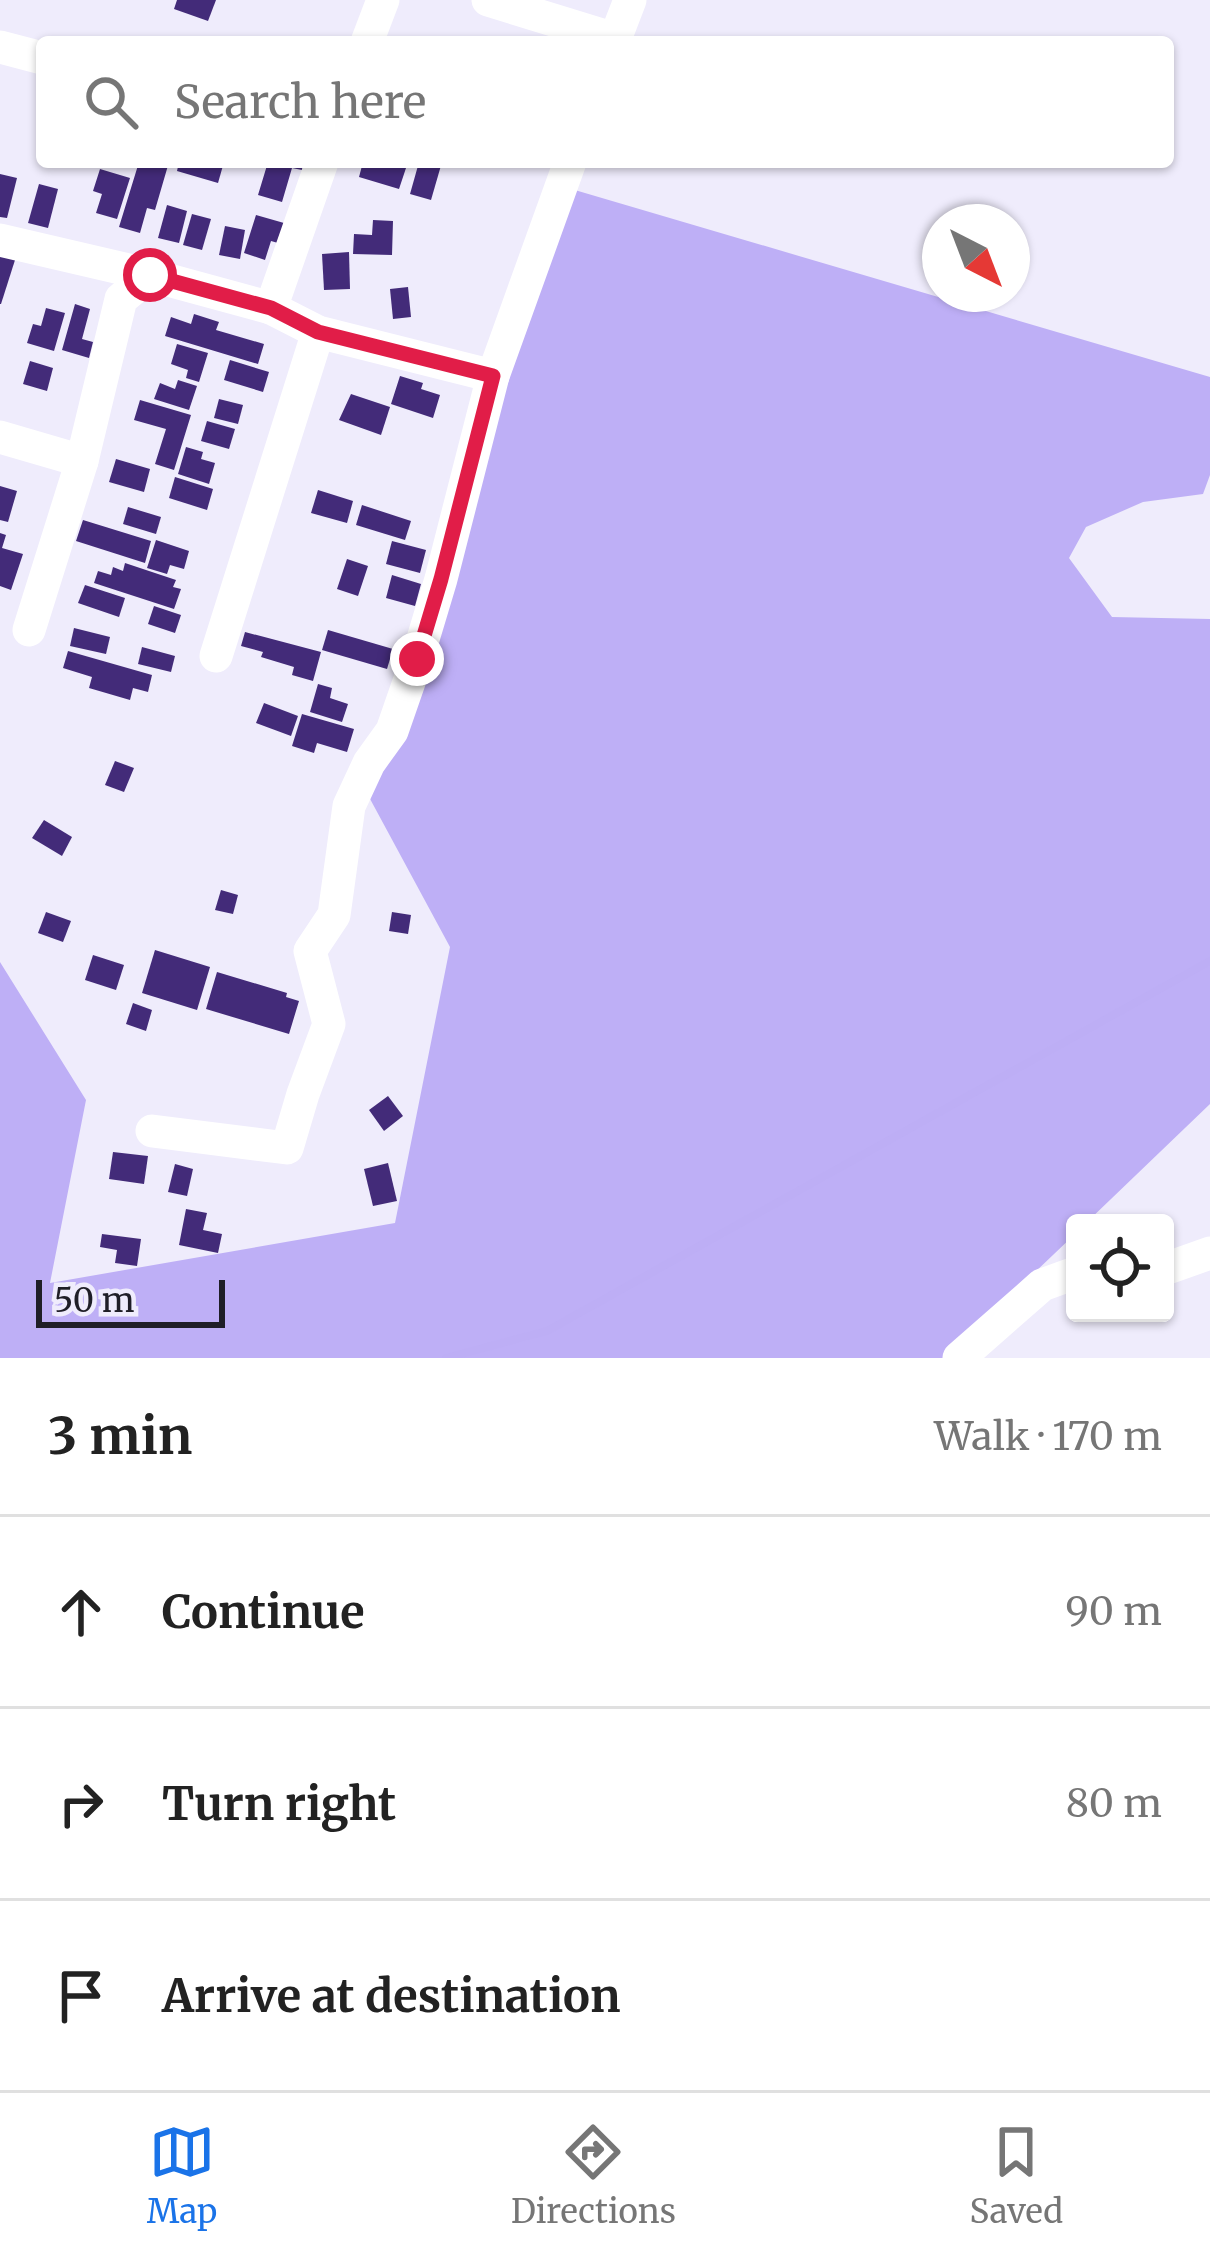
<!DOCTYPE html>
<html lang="en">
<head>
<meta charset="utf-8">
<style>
	:root { --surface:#fff; --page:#f6f6f6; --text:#222; --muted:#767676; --line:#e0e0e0; --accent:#1a73e8 }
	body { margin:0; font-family:Merriweather,serif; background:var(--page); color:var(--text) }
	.controls { position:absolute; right:36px; bottom:36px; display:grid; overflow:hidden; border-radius:12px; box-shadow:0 3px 9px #0004 }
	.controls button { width:108px; height:108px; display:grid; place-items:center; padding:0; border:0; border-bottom:3px solid var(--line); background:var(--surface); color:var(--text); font:60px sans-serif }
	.compass { position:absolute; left:922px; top:204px; width:108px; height:108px; border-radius:50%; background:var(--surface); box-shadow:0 3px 9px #0004; rotate:138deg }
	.scale { position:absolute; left:36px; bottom:30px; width:189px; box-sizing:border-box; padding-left:12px; border:6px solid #1f1e27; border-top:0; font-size:33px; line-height:42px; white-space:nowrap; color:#1f1e27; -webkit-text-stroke:9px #efecfc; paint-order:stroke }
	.stop { position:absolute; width:36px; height:36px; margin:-27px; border:9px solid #e11d48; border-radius:50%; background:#fff }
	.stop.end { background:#e11d48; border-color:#fff; box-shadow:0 3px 12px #0008 }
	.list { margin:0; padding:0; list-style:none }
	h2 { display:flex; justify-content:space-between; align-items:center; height:156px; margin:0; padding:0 48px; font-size:51px }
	h2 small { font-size:39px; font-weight:400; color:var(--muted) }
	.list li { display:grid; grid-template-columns:78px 1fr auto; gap:36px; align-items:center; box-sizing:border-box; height:192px; padding:0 48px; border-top:3px solid var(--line) }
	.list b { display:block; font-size:45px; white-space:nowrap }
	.list em { font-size:39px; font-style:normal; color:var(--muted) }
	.icon { flex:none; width:66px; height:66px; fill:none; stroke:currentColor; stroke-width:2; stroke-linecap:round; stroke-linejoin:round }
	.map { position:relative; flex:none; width:1210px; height:1358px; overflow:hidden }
	.search { position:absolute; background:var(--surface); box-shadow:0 3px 9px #0004; left:36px; right:36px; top:36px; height:132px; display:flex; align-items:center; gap:30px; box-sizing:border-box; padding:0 42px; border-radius:12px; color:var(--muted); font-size:45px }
	.sheet { height:732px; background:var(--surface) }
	nav { display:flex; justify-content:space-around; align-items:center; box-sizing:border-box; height:168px; border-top:3px solid var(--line); background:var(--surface); font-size:33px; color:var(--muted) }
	nav a { display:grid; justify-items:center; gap:6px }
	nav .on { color:var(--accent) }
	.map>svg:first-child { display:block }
	.forest { fill:#beaff6 }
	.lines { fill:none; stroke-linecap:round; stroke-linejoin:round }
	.stream { stroke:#bdaef5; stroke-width:8 }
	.building { fill:#432b79 }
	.minor { stroke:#fff; stroke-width:33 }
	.route { stroke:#e11d48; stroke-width:15 }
</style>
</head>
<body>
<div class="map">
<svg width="1210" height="1358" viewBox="0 0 1210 1358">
	<rect width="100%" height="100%" fill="#efecfc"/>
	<path class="forest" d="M568,188L1210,377V475L1203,494L1143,502L1086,527L1069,558L1112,617L1210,619V1104L1086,1223H1075V1234L945,1358H0V962L86,1100L50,1283L395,1223L450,947L369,797Z"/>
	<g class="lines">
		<path class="stream" d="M446,1358L547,1331L1210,961"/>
	</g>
	<g class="building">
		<path d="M177,0H216L208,21L174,9Z"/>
		<path d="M139,162H169L155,210L147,208L140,233L119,227Z"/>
		<path d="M179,162H224L218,183L177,171Z"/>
		<path d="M268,162H305L302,170L292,168L282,202L258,195Z"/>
		<path d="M363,162H408L399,189L359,177Z"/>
		<path d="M419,162H442L431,200L410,194Z"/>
		<path d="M100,169L130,178L117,219L96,213L102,194L93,191Z"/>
		<path d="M0,174L17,178L7,218L0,217Z"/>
		<path d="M39,184L58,189L48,228L28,223Z"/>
		<path d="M167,205L187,211L179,243L158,238Z"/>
		<path d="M192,214L211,219L202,250L183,245Z"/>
		<path d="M256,215L284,223L278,243L271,241L265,260L244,253Z"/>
		<path d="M373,220L393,221L392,255L353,254L354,234L372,235Z"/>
		<path d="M225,226L245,230L240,259L219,255Z"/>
		<path d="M349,252L350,289L324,290L322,254Z"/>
		<path d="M0,255L15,260L1,304H0Z"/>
		<path d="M408,287L411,317L393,319L390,289Z"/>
		<path d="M75,304L90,309L82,339L93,342L89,358L62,350Z"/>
		<path d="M46,308L65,313L54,351L27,343L33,324L41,326Z"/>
		<path d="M194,314L219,322L216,330L264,344L258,364L165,336L171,317L191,324Z"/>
		<path d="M177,344L208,353L199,382L186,378L188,370L171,364Z"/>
		<path d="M230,360L269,372L263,392L224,380Z"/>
		<path d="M30,361L53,368L47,391L23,384Z"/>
		<path d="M400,376L423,383L421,389L440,395L433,418L391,404Z"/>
		<path d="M178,380L197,386L189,410L154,399L160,383L175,389Z"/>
		<path d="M351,394L390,407L381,435L339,420Z"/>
		<path d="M219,399L243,405L238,424L214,418Z"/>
		<path d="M140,400L191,415L174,470L155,464L166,429L134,420Z"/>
		<path d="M207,421L235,429L229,449L201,441Z"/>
		<path d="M186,447L203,452L201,459L215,463L209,484L178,474Z"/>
		<path d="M116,459L150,469L144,492L109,482Z"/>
		<path d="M175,477L213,489L207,510L169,498Z"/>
		<path d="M0,486L17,491L8,522L0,520Z"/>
		<path d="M318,490L353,501L347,523L311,513Z"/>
		<path d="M362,505L411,521L405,540L356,525Z"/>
		<path d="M128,507L161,517L156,534L123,524Z"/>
		<path d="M83,520L151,541L145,563L76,541Z"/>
		<path d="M0,533L6,535L2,548L23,554L11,590L0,586Z"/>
		<path d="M156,540L189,551L184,569L170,565L167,574L147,568Z"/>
		<path d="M392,541L426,550L420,573L386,564Z"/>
		<path d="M347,559L368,566L358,596L337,589Z"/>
		<path d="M125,563L176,580L173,587L181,589L174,609L94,583L98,571L111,575L113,567L123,571Z"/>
		<path d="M392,575L421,584L415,606L386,598Z"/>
		<path d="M85,585L125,598L119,617L78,603Z"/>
		<path d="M154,606L181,615L175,633L148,624Z"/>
		<path d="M74,628L110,637L106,654L70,646Z"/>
		<path d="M328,630L393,649L387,669L322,650Z"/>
		<path d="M245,632L321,652L313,681L292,675L294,667L261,657L263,652L241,646Z"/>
		<path d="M142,647L175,656L171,672L138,664Z"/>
		<path d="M68,651L152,675L148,692L133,688L130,700L89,688L92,677L63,668Z"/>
		<path d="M318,684L332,688L330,698L348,704L342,722L310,712Z"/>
		<path d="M264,703L298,716L291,736L256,723Z"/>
		<path d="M302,714L354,729L347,752L317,743L314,753L292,746Z"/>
		<path d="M115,761L134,768L124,792L105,785Z"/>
		<path d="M44,820L72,837L62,856L32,838Z"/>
		<path d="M221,890L238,895L233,914L215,910Z"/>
		<path d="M46,912L71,921L63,942L38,933Z"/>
		<path d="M392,912L411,915L408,934L389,931Z"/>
		<path d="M155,950L210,967L197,1010L142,993Z"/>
		<path d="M93,955L124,965L116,990L85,980Z"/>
		<path d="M217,972L287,993L286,997L299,1001L289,1034L206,1009Z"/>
		<path d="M133,1003L152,1010L146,1031L126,1024Z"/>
		<path d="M388,1096L403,1116L384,1131L369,1110Z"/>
		<path d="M113,1152L148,1156L144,1184L109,1179Z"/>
		<path d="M388,1163L397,1201L373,1206L364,1169Z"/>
		<path d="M175,1164L193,1169L187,1196L168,1192Z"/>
		<path d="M186,1209L207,1213L203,1230L222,1234L218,1253L179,1245Z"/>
		<path d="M102,1234L141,1239L137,1266L115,1263L117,1250L100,1247Z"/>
	</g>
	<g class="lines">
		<g class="minor">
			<path d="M488,0L615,39L630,0"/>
			<path d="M367,42L383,0"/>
			<path d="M0,47L42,58"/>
			<path d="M322,162L271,308L318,332L493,376L570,162"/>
			<path d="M0,240L150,275"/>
			<path d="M0,437L82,461"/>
			<path d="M29,630L82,461L121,299L150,275L271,308"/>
			<path d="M216,656L318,332"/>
			<path d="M152,1131L287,1148L303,1094L329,1024L310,951L334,915L349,806L369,763L392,731L417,659L441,579L493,376"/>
			<path d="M1165,1269L1210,1253"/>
			<path d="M959,1358L1042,1285L1075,1273"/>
		</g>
	</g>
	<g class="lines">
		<path class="route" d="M150,275L271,308L318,332L493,376L441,579L417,659"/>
	</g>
</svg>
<div class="controls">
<button><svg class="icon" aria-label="locate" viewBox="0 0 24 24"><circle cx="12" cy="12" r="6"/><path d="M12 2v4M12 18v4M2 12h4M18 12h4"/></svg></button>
</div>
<svg class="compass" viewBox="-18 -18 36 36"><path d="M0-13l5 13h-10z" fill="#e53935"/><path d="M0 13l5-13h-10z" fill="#767676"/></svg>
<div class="scale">50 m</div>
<div class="stop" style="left:150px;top:275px"></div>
<div class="stop end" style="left:417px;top:659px"></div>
<div class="search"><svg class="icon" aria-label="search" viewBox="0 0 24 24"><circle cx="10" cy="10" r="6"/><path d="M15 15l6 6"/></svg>Search here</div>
</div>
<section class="sheet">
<h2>3 min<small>Walk · 170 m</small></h2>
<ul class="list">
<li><svg class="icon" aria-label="ahead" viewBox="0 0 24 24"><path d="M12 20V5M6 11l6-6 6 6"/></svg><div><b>Continue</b></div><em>90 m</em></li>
<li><svg class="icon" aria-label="right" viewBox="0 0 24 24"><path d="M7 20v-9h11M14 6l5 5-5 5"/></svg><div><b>Turn right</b></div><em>80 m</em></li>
<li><svg class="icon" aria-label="arrive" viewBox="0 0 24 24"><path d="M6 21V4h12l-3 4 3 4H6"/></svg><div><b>Arrive at destination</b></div></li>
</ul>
</section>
<nav>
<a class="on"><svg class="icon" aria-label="map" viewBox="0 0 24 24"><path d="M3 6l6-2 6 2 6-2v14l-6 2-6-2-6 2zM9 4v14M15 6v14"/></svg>Map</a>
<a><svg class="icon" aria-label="directions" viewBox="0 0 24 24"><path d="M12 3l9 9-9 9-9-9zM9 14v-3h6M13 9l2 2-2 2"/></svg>Directions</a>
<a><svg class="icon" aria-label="saved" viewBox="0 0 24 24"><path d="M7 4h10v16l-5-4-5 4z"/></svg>Saved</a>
</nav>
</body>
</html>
